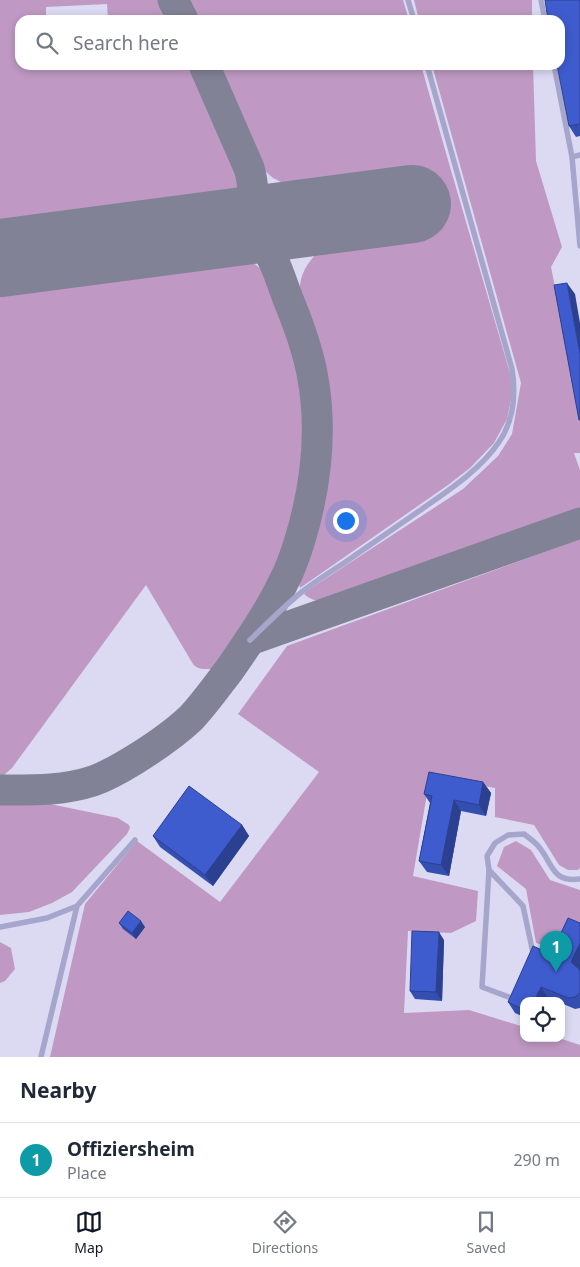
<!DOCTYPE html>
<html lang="en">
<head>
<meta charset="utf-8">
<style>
	:root { --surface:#fff; --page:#f6f6f7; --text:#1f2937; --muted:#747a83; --line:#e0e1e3; --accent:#111827 }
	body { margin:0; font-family:"Noto Sans",sans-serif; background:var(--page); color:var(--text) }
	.controls { position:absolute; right:15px; bottom:15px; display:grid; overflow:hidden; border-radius:10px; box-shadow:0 2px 8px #0003 }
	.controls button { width:45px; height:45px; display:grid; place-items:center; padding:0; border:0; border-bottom:1px solid var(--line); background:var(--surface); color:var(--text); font:25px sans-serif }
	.you { position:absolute; left:345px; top:520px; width:18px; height:18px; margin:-12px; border:4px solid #fff; border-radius:50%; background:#1a73e8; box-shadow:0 0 0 8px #1a73e833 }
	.badge { display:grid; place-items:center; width:32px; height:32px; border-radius:50%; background:var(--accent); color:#fff; font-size:16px; font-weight:700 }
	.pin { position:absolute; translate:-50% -41px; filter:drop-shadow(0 1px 2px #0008) }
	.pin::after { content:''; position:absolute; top:26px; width:18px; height:15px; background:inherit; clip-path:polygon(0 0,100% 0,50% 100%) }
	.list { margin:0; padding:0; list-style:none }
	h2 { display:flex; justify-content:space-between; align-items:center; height:65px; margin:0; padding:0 20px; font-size:21px }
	h2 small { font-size:16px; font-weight:400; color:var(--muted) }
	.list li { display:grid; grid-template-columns:32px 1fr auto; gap:15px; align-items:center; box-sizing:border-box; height:75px; padding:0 20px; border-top:1px solid var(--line) }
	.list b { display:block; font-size:19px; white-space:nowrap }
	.list p { margin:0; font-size:16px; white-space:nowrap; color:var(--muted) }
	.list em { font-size:16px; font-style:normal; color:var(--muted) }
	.icon { flex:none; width:28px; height:28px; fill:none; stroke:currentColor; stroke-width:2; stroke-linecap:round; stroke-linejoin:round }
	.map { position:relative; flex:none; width:580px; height:1057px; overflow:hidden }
	.search { position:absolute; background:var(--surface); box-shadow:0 2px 8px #0003; left:15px; right:15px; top:15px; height:55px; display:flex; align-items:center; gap:12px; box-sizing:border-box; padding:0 18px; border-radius:15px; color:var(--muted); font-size:19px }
	.sheet { height:140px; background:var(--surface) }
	nav { display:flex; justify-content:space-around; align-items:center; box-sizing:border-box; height:70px; border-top:1px solid var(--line); background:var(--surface); font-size:14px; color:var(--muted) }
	nav a { display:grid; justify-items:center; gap:2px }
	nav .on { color:var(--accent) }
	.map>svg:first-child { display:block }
	.green { fill:#bf99c3 }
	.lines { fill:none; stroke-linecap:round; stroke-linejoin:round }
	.taxiway { stroke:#828296; stroke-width:31 }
	.runway { stroke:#828296; stroke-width:78 }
	.service { stroke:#a6a6cc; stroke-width:5.5 }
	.wall { fill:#354fb1 }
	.shaded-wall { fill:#2b4090 }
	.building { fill:#3e5cce; stroke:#2b4090 }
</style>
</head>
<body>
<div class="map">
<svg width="580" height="1057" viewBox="0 0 580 1057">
	<rect width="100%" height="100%" fill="#dcdaf3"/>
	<g class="green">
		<path d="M0,0H161L169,15L168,20H108L107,4L46,7V20H20V65H48L49,68L110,65H192L239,171C240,181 238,188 232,196L0,227Z"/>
		<path d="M184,0H403L409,20H195Z"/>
		<path d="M414,0H532V20H419Z"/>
		<path d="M215,65H421L446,153L512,380L513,390L507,419L494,443L470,468L448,485L300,588C295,572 307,553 311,537C315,524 319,510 321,497C326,466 327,436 325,406C324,386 320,365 315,346C309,321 291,295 305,269C310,260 316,253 325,247L421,233L413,171L301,186L285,184L273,178L264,170L256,160Z"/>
		<path d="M432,65H533L536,161L562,247L551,267L580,411V453H574L580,470V510L329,600C319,602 312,601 304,594L308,590L328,577L463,489L498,456L512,434L521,383Z"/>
		<path d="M240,258L252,262L266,273L275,292L288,327L300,370L306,410L307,451L302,489L287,547L268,588L243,630L222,660L212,669C205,669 198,670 193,664L146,585L12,768L4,775L0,776V290Z"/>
		<path d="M580,539V868L578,870H568L559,865L534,825L495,817V788L430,776L413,876L478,891L476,921L451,933L408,931L404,1013L469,1010L524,1027V1038H559L580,1045V1057H50L85,904L137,841L220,902L319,772L238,714L287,646Z"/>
		<path d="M0,802L50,804L118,818L129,825L130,828L127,834L72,892L52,903L29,912L0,915Z"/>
		<path d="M516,841L531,850L550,880L580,890V927L571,923L553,948L536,943L526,889L497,866L504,847Z"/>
		<path d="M0,942L11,948L15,969L5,981L0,983Z"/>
	</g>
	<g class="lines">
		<g class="taxiway">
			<path d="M173,0L183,20"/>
			<path d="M204,65L249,168C254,185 257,212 237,222C231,225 224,227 218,229"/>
			<path d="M250,640L580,523"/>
			<path d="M0,790C32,790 62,791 93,781C107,776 121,768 134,760C155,747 174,734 191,718C205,703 217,686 230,669C250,640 270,611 285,579C291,568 295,555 299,543C316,488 323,430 312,373C307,348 298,323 288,299C273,259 269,229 218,229"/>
		</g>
		<path class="runway" d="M0,258L412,204"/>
		<g class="service">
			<path d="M408,0L414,20"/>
			<path d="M541,0L545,20"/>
			<path d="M554,65L572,157L580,246"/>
			<path d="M572,157L580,155"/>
			<path d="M250,640C267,624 284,606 303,591C316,581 330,572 344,563C370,545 396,527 422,509C449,490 480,470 499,442C514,420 516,394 512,369L427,65"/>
			<path d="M489,870L523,906L533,953"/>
			<path d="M0,927L47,918L77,906L135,840"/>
			<path d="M515,996L514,999L482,987L489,870L487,856L495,843L508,835L524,834C529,838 535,842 539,847C553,864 552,883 580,879"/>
			<path d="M41,1057L77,906"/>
		</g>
	</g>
	<g class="wall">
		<path d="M580,0V136L576,137L569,126Z"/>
		<path d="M483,782L491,793L486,816L461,811L449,876L427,872L419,861L430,803L424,794Z"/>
		<path d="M242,825L249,836L213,886L160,847L153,836Z"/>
		<path d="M119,923L145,927L136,939L123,929Z"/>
		<path d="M580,923V1008L575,1009L561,1003V1001H556L548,998L524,1001V1017L515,1013L508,1002Z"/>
		<path d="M444,940L442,1001L415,999L410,991Z"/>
	</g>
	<g class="shaded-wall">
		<path d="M567,283L575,294L580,323V354Z"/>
		<path d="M483,782L491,793L486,816L479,805Z"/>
		<path d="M454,800L461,811L449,876L441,865Z"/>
		<path d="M242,825L249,836L213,886L205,875Z"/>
		<path d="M141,921L145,927L136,939L132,933Z"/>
		<path d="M439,932L444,940L442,1001L436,992Z"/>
		<path d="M580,943V970L571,962Z"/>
		<path d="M541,987L548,998L547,1001H534Z"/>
	</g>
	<g class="building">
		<path d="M545,0H580V124L569,126L557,65H560V20H548Z"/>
		<path d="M567,283L580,354V420H579L554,285Z"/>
		<path d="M429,772L483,782L479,805L454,800L441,865L419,861L432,796L424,794Z"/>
		<path d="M189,786L242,825L205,875L153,836Z"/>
		<path d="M128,911L141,921L132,933L119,923Z"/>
		<path d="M568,918L580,923V943L571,962L580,970V993L575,997L568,998L541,987L534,1001H524V1010L508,1002L533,946L551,954Z"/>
		<path d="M412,931L439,932L436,992L410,991Z"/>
	</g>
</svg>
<div class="controls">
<button><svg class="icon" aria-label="locate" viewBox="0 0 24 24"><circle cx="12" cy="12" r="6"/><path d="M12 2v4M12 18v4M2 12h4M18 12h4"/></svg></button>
</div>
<div class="you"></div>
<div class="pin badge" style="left:556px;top:972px;background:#0f9aa8">1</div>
<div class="search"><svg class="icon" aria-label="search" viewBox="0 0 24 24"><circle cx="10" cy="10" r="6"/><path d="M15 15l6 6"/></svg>Search here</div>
</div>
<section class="sheet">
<h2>Nearby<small></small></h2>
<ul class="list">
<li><span class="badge" style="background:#0f9aa8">1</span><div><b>Offiziersheim</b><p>Place</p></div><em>290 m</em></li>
</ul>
</section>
<nav>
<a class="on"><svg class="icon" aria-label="map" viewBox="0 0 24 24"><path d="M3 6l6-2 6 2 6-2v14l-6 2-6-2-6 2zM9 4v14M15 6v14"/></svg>Map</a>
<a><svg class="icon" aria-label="directions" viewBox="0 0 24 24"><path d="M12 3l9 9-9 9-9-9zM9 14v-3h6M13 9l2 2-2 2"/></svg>Directions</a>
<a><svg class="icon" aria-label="saved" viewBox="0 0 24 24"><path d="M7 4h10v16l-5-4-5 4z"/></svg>Saved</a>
</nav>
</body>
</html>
